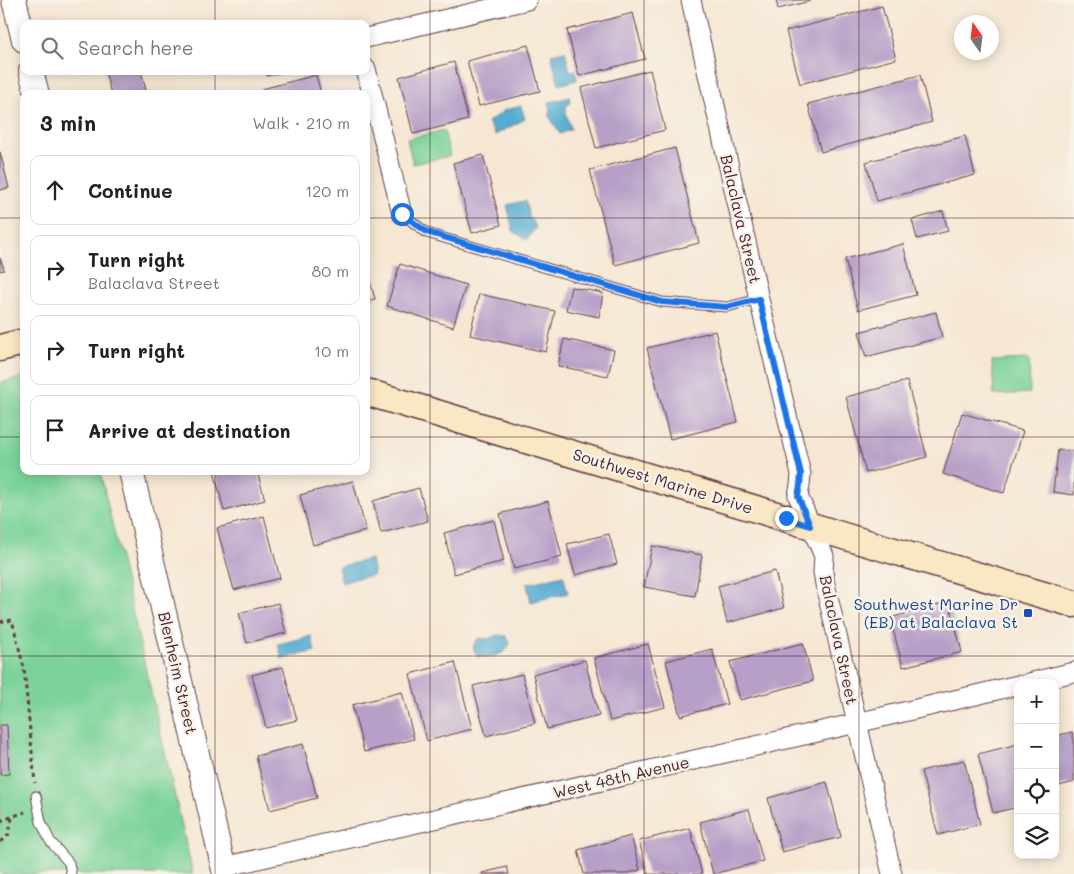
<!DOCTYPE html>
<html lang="en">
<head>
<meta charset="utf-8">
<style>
	:root { --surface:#fff; --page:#f6f6f6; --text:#222; --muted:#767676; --line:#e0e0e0 }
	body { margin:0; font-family:Mali,sans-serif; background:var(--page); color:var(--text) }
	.controls { position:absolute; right:15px; bottom:15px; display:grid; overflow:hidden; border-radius:10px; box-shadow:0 2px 12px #0003 }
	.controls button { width:45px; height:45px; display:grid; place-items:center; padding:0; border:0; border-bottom:1px solid var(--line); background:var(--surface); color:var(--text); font:25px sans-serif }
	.compass { position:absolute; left:954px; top:15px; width:45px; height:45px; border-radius:50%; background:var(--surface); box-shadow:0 2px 12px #0003; rotate:346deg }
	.stop { position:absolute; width:15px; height:15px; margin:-11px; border:4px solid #1a73e8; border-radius:50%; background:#fff }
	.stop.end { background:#1a73e8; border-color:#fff; box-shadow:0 1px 5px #0008 }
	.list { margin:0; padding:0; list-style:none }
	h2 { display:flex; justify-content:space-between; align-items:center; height:65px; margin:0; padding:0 20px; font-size:21px }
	h2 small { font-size:16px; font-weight:400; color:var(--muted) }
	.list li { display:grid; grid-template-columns:32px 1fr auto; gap:15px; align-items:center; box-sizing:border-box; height:70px; margin:0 10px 10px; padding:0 10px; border:1px solid var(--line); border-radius:10px }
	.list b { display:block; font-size:19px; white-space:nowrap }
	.list p { margin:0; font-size:16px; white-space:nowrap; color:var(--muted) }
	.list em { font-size:16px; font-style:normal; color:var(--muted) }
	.icon { flex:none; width:28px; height:28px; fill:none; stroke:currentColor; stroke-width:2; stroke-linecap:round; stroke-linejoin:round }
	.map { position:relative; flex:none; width:1074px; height:874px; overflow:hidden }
	.search { position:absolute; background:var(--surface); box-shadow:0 2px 12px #0003; left:20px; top:20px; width:350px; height:55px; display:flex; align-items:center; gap:12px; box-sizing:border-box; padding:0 18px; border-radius:10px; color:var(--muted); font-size:19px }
	.panel { position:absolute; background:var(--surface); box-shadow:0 2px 12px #0003; left:20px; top:90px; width:350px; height:385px; border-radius:10px }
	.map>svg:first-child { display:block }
	.green { fill:#7bd399; stroke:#627962 }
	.water { fill:#53acd1; stroke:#4e667e }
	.building { fill:#b6a0c8 }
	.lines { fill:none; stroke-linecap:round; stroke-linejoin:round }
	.service-casing { stroke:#643d44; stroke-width:11 }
	.minor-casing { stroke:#643d44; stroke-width:21 }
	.tertiary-casing { stroke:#643d44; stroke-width:26 }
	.secondary-casing { stroke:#643d44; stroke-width:29 }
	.path { stroke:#643d44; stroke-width:3; stroke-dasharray:4 4; stroke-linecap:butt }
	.service { stroke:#fff; stroke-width:9 }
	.minor { stroke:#fff; stroke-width:19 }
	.tertiary { stroke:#fff; stroke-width:24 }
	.secondary { stroke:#fae7c3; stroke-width:26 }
	.route { stroke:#1a73e8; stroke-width:6 }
	.grid { fill:none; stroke:#4a1f2b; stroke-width:1; stroke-opacity:0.55 }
	.transit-dot { fill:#1a4fb4; stroke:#f7f3e8; stroke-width:2 }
	.labels { text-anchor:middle; stroke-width:5; stroke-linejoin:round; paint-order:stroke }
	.street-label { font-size:16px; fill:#4a1f2b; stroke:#f7f3e8 }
	.transit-label { font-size:16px; fill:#164399; stroke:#f7f3e8; text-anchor:end }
</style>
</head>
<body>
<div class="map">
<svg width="1074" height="874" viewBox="0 0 1074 874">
	<rect width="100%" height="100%" fill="#f7f3e8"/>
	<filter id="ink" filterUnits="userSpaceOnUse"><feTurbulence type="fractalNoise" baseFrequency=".02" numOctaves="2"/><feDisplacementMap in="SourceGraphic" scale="10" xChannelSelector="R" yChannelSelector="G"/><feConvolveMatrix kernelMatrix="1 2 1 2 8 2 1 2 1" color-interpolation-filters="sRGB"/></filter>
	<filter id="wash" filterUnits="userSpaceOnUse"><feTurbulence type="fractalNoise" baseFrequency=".0096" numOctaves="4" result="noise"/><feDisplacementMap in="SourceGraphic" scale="20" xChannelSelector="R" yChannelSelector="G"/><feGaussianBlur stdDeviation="1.12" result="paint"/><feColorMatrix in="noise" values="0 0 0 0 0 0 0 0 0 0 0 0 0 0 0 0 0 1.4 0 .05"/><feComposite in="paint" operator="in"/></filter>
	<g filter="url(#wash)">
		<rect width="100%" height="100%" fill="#f6e7d3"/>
		<g class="green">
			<path d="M444,130L450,156L413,164L407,139Z"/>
			<path d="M1029,359L1030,393L994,395L992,361Z"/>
			<path d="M24,377V471H100L193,874H0V383Z"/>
		</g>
		<g class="water">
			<path d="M565,51L570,71L575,70L577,80L559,85L551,54Z"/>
			<path d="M570,97L571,103L566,106V114L571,129L560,134L550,118L549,102Z"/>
			<path d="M521,106L525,119L495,135L488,122L505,110Z"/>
			<path d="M525,201L529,217L536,227L527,240L513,231L507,205Z"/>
			<path d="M371,559L374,575L358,578L342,583L338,567Z"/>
			<path d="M563,575L568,593L531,602L527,584Z"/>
			<path d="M498,635L506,636L510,642C507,656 491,657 478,657C472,649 472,645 479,638L488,639Z"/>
			<path d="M311,636L315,651L282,659L278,644Z"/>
		</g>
		<g id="blocks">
			<g class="building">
				<path d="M776,0H810V1L778,9Z"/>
				<path d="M882,6L896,59L800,84L786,31Z"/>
				<path d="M633,13L645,59L579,76L567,30Z"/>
				<path d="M285,20L286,24H274V23Z"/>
				<path d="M528,45L540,91L479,106L467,61Z"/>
				<path d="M454,62L468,120L413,134L399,77Z"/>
				<path d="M650,70L665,130L596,148L581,88Z"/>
				<path d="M105,71H141L147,94H111Z"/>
				<path d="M266,71H283V72L267,76Z"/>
				<path d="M316,75L321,94H263L262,89Z"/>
				<path d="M920,75L932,122L821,152L808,104Z"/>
				<path d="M965,136L975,175L877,201L866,162Z"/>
				<path d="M675,148L699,243L615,265L590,170Z"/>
				<path d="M0,152L9,188L0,190Z"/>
				<path d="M483,155L501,225L472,233L453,163Z"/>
				<path d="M943,211L948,231L917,239L912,220Z"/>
				<path d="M903,244L916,295L858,310L845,259Z"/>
				<path d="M0,258L4,270L0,271Z"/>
				<path d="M400,264L466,285L453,327L387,306Z"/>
				<path d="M366,268L375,299L366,301Z"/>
				<path d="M571,287L603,293L599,317L566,310Z"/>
				<path d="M479,294L555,311L546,352L470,335Z"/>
				<path d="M936,312L942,337L866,357L859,332Z"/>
				<path d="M715,331L738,422L670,439L647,348Z"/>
				<path d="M564,339L614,350L608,376L558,366Z"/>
				<path d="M907,381L927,457L866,473L846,397Z"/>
				<path d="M962,413L1023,431L1004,493L943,474Z"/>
				<path d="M1058,450L1074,451V495L1053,492Z"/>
				<path d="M214,471H257L265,500L224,511Z"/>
				<path d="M353,481L366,531L313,545L300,495Z"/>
				<path d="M419,488L428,521L381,533L373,501Z"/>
				<path d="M548,501L562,557L514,569L500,514Z"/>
				<path d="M264,516L280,578L234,590L217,528Z"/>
				<path d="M494,520L504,561L454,574L444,533Z"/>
				<path d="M609,534L617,564L575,575L567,544Z"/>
				<path d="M652,546L702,555L695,596L644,587Z"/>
				<path d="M775,571L784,608L727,623L718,586Z"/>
				<path d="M949,602L962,652L903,667L890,618Z"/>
				<path d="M278,603L286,633L247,643L239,613Z"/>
				<path d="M803,643L813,681L740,700L730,662Z"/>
				<path d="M648,644L665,707L610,721L594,658Z"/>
				<path d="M712,649L727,704L680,716L666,661Z"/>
				<path d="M585,660L599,716L547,729L533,674Z"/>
				<path d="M455,662L472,729L427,741L410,674Z"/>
				<path d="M283,667L297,720L266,728L252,675Z"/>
				<path d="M522,674L535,723L486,736L473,686Z"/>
				<path d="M402,692L414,739L364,752L352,705Z"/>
				<path d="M0,725H7L9,774L0,775Z"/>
				<path d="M1072,732L1074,741V782L1055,787V736Z"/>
				<path d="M303,744L317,798L270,810L256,756Z"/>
				<path d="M1018,744V807L993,813L978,754Z"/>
				<path d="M964,760L980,824L938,835L921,771Z"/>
				<path d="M827,782L841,837L782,852L768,798Z"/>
				<path d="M749,809L763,861L713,874L700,822Z"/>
				<path d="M690,828L702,874H648L639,841Z"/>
				<path d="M631,836L640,870L625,874H584L578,850Z"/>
				<path d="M507,867L509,874H482V873Z"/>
			</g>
		</g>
	</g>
	<g filter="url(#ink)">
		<use href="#blocks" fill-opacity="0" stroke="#643d44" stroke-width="1"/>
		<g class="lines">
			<defs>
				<g id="service">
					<path d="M402,214L427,233L662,302L727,307L759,299"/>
					<path d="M36,796L41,822L50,841L69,863L71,874"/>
				</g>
				<g id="minor">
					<path d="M691,0L759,299L801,474L800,485L798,496L824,556L823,572L825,584L892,874"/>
					<path d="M366,38L527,0"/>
					<path d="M366,69L402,214"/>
					<path d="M1029,683L1074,672"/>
					<path d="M223,867L857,723L1018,685"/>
				</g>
				<g id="tertiary">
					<path d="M14,0L24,40"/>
					<path d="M31,71L37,94"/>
					<path d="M131,471L225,874"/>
				</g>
				<g id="secondary">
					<path d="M0,348L24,342"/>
					<path d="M366,392L776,515L850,538L1074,604"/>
				</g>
			</defs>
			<use href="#service" class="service-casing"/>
			<use href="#minor" class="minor-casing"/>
			<use href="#tertiary" class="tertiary-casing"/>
			<use href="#secondary" class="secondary-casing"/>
			<g class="path">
				<path d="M0,622L12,620L24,668L35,783"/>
				<path d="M0,821L25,812"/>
				<path d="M0,841H1L9,834L12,817"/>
			</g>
			<use href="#service" class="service"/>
			<use href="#minor" class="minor"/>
			<use href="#tertiary" class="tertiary"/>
			<use href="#secondary" class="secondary"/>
		</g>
	</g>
	<g class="lines" filter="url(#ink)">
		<path class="route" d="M402,214L427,232L662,302L727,307L759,299L801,474L800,485L798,496L810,526L786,518"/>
	</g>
	<path class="grid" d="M215,0V24M430,0V874M644,0V874M859,0V874M215,71V94M0,218H24M366,218H1074M0,437H24M366,437H1074M215,471V874M0,656H1074"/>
	<rect class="transit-dot" x="1023" y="608" width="10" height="10" rx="2.5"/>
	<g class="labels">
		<g class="street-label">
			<text transform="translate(741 219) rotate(77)" y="6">Balaclava Street</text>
			<text transform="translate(663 481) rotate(17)" y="6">Southwest Marine Drive</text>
			<text transform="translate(839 640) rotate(78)" y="6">Balaclava Street</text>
			<text transform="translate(178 673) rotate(77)" y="6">Blenheim Street</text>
			<text transform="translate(621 777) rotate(-13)" y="6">West 48th Avenue</text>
		</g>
		<g class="transit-label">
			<text x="1018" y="610">Southwest Marine Dr<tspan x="1018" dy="18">(EB) at Balaclava St</tspan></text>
		</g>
	</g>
</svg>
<div class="controls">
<button>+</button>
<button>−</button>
<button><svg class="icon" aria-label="locate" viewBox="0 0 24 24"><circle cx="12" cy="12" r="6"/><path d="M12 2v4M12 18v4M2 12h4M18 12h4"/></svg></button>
<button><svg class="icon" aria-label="layers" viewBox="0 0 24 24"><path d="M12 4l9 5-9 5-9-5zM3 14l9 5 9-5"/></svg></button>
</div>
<svg class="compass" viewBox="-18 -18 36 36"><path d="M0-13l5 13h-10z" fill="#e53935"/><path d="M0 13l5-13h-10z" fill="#767676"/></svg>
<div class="stop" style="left:402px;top:214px"></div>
<div class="stop end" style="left:786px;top:518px"></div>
<div class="search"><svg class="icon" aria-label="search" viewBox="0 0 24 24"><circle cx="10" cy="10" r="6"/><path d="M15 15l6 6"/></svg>Search here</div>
<section class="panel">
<h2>3 min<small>Walk · 210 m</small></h2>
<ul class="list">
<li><svg class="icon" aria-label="ahead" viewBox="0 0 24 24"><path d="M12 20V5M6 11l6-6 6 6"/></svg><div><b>Continue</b></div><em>120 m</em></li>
<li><svg class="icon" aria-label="right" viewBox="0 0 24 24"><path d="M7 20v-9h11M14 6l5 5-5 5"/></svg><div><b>Turn right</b><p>Balaclava Street</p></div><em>80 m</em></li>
<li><svg class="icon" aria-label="right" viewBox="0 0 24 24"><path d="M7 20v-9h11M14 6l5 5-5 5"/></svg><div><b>Turn right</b></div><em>10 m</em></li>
<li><svg class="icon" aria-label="arrive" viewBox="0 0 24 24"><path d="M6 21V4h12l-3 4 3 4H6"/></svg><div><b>Arrive at destination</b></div></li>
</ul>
</section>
</div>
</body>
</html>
